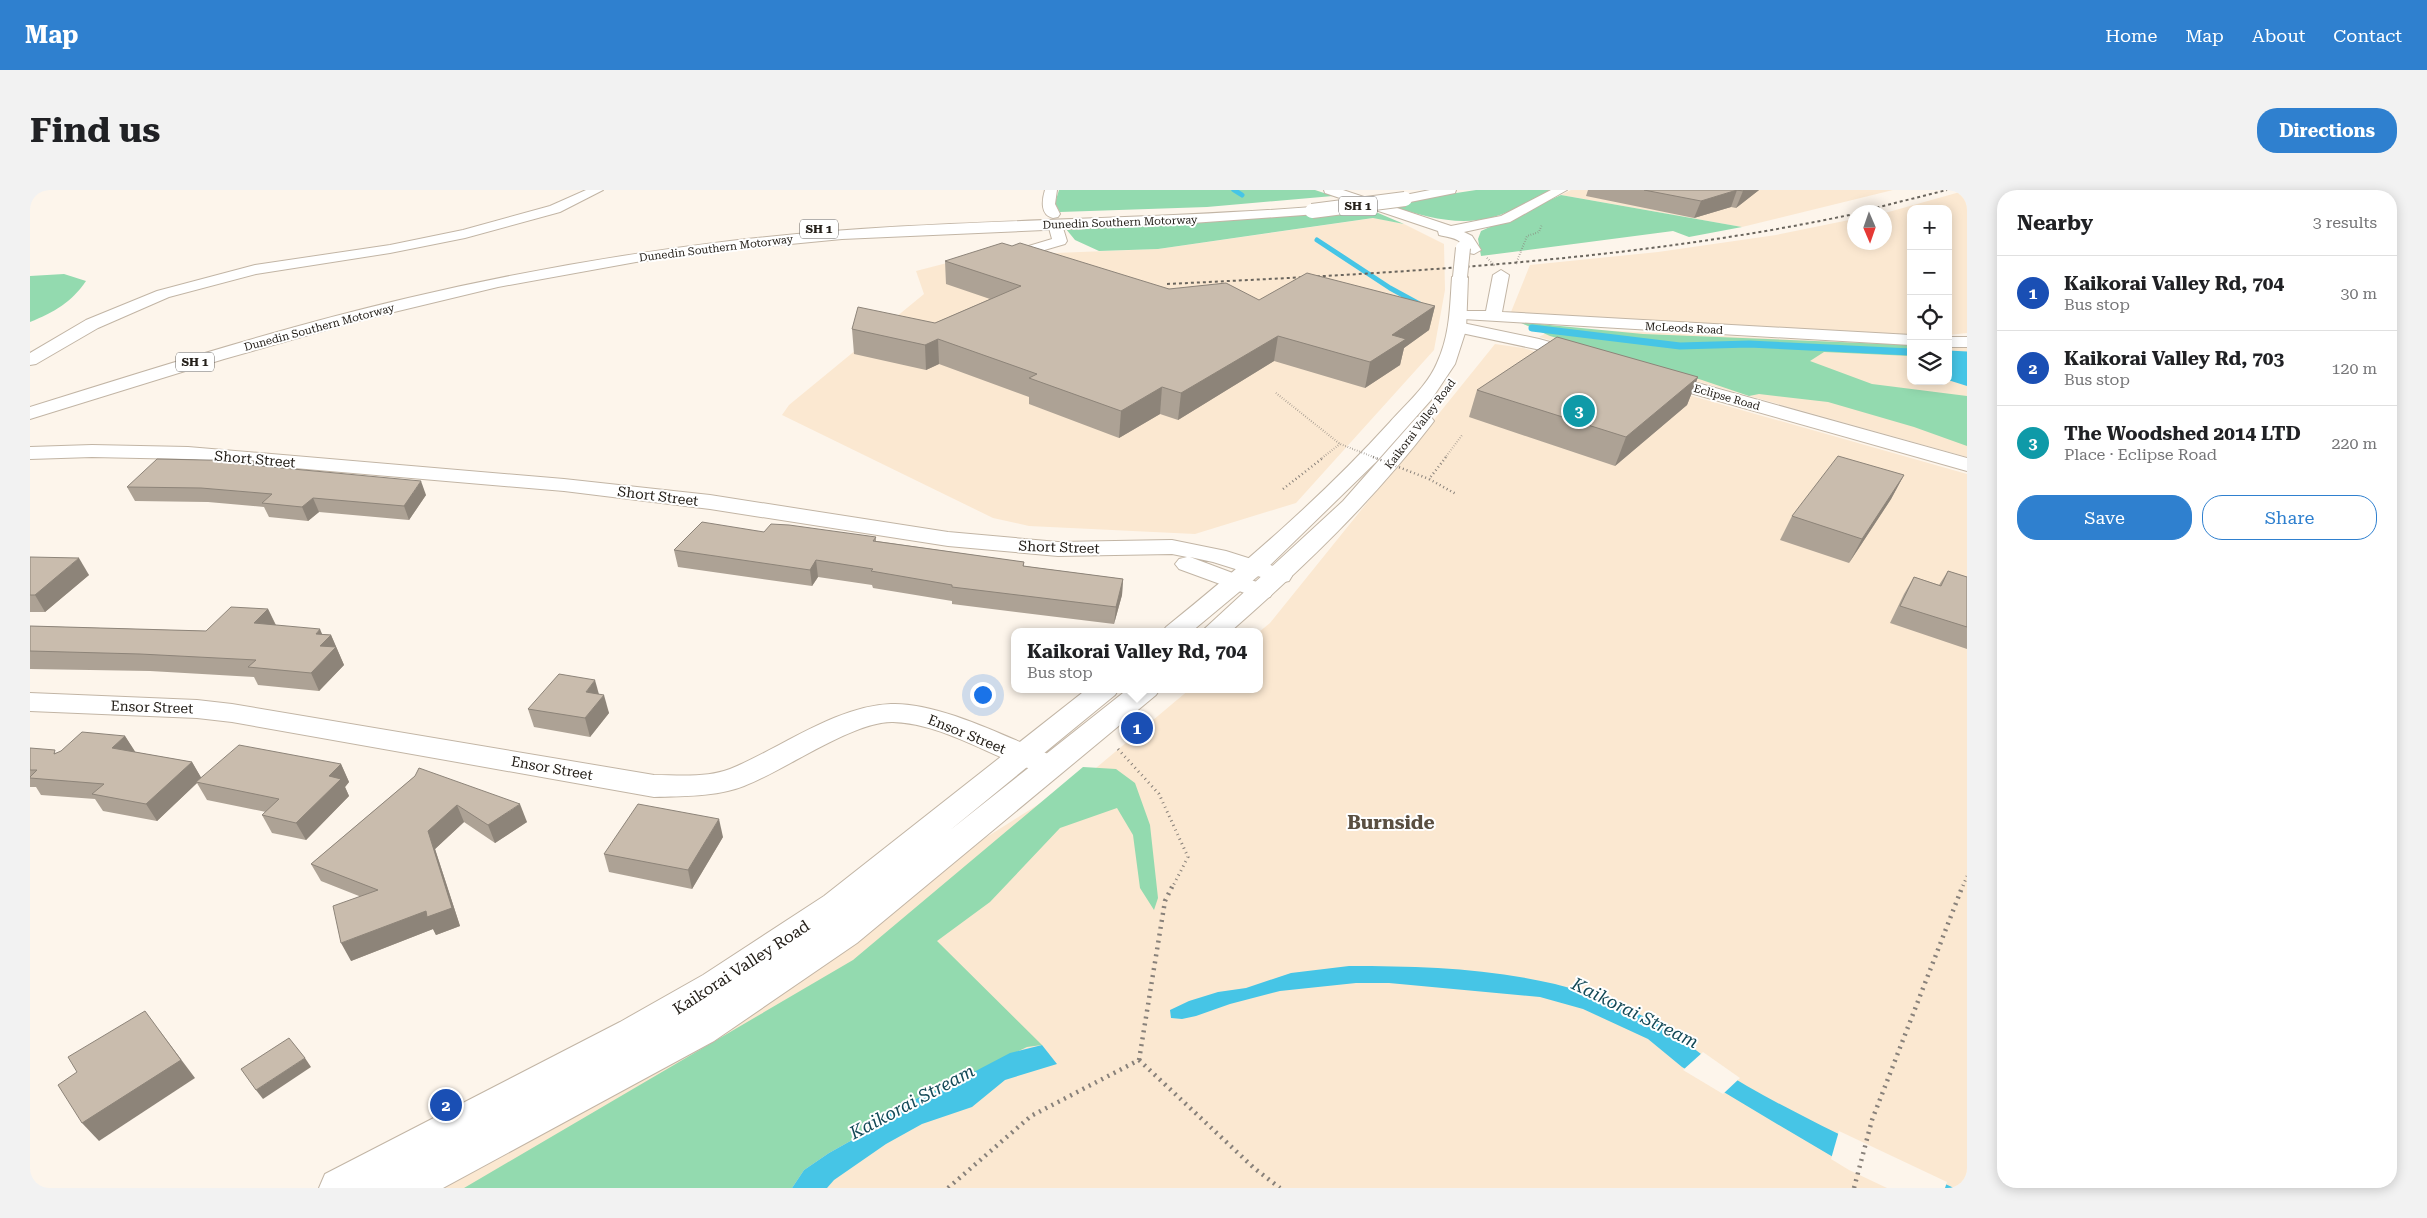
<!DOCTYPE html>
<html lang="en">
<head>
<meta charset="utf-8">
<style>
	:root { --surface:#fff; --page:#f2f2f2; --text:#202124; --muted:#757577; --line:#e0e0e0; --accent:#2f80cf }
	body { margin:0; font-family:"Roboto Serif",serif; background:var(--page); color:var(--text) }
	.controls { position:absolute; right:15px; top:15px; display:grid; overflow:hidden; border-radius:10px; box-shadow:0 2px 12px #0003 }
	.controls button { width:45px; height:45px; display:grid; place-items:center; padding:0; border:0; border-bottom:1px solid var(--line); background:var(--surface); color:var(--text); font:25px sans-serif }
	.compass { position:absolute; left:1817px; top:15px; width:45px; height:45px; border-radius:50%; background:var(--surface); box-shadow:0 2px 12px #0003; rotate:178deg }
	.you { position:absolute; left:952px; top:504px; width:18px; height:18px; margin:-12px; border:4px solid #fff; border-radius:50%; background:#1a73e8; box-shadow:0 0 0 8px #1a73e833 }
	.badge { display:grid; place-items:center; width:32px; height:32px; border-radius:50%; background:var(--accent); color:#fff; font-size:16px; font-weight:700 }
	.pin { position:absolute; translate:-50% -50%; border:2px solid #fff; box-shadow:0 1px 5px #0006 }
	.popup { position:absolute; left:981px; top:438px; width:252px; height:65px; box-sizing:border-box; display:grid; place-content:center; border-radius:10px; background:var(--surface); filter:drop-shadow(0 1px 4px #0005); font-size:16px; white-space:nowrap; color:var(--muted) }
	.popup b { font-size:19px; color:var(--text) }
	.popup::after { content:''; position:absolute; left:50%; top:100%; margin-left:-10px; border:10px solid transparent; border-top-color:var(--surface) }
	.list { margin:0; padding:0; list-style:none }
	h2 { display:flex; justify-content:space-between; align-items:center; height:65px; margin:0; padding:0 20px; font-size:21px }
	h2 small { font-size:16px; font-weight:400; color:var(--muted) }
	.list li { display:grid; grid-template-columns:32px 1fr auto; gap:15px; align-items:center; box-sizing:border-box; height:75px; padding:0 20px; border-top:1px solid var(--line) }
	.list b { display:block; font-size:19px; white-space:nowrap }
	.list p { margin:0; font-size:16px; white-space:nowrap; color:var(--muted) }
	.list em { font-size:16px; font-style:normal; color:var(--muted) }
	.actions { display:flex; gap:10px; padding:15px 20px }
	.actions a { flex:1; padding:11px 0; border:1px solid var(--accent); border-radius:20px; text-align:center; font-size:18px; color:var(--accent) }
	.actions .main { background:var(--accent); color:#fff }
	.icon { flex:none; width:28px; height:28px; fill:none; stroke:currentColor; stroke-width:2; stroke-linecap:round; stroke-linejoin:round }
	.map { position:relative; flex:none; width:1937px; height:998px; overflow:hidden; border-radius:20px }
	header { display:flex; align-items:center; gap:30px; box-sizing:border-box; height:70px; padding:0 25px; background:var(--accent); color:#fff }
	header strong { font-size:24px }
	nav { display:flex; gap:28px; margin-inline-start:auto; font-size:18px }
	.intro { display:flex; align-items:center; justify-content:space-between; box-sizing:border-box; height:120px; padding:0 30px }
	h1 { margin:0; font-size:35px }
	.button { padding:12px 22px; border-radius:20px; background:var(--accent); color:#fff; font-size:18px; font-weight:700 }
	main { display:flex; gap:30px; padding:0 30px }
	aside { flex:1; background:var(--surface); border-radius:20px; box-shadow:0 2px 12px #0003 }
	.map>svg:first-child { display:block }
	.built { fill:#fbe8d1 }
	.green { fill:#93daaf }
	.water { fill:#46c5e6 }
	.pier { fill:#fdf5eb }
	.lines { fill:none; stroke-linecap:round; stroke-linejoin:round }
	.stream-far1 { stroke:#46c5e6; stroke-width:5 }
	.stream { stroke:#46c5e6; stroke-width:7 }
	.minor-casing { stroke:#c2b5a5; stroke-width:2 }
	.major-casing { stroke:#c2b5a5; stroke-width:2 }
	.highway-casing { stroke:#c2b5a5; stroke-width:2 }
	.path-far3 { stroke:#88817a; stroke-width:2; stroke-dasharray:0.5 2; stroke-linecap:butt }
	.path-far2 { stroke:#88817a; stroke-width:2.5; stroke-dasharray:1 3; stroke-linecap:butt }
	.path-far1 { stroke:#88817a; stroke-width:3; stroke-dasharray:1 4; stroke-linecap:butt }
	.path { stroke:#88817a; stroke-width:4.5; stroke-dasharray:2 5; stroke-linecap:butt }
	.minor { fill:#fff; fill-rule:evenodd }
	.major { fill:#fff; fill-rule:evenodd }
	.highway { fill:#fff; fill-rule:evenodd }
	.rail { stroke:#6a655d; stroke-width:2; stroke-dasharray:3 3; stroke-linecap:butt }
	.major-bridge-casing { stroke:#c2b5a5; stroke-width:16; stroke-linecap:butt }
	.highway-bridge-casing { stroke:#c2b5a5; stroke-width:16; stroke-linecap:butt }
	.path-bridge-far1 { stroke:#88817a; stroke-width:2; stroke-dasharray:0.5 2; stroke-linecap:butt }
	.path-bridge { stroke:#88817a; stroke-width:2.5; stroke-dasharray:1 3; stroke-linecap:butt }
	.major-bridge { stroke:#fff; stroke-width:14 }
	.highway-bridge { stroke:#fff; stroke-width:14 }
	.wall { fill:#ada295 }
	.shaded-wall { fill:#8d8479 }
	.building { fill:#c9bcad; stroke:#8d8479 }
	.labels { text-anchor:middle; stroke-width:4; stroke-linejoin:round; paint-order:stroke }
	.far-street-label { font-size:11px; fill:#25201a; stroke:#fff }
	.shield { fill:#fff; stroke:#66635f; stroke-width:1 }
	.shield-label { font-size:12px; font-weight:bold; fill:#25201a }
	.street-label { font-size:14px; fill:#25201a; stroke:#fff }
	.near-street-label { font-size:16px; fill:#25201a; stroke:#fff }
	.near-water-label { font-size:18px; font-style:italic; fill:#134957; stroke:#fff }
	.district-label { font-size:19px; font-weight:bold; fill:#5a4f41; stroke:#fff }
</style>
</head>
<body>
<header>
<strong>Map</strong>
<nav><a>Home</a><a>Map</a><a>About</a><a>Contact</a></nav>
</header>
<div class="intro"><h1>Find us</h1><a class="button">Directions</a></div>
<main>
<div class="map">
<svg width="1937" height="998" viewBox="0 0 1937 998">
	<rect width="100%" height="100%" fill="#fdf5eb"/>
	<g class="built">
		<path d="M1541,0H1863L1712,37L1531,5Z"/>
		<path d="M1937,0V143L1918,145V19H1881V146L1481,122L1500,75L1628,62L1746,45L1824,29V52H1854L1855,23Z"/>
		<path d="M1344,28L1374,34L1414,54L1415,100L1404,160L1266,313L1165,344L999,336L963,328L752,225L759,215L894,104L886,81L944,66L1128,59Z"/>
		<path d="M1525,138L1881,155V191H1918V157L1937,158V267L1509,147Z"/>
		<path d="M1465,154L1493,158L1937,284V998H400L1066,578L1160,499H1230L1229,442L1240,433Z"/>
	</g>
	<g class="green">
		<path d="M1029,0H1285L1303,6L1177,17L1030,22L1025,13Z"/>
		<path d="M1446,0H1520C1453,42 1425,36 1354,14Z"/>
		<path d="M1531,5L1712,37L1659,47L1643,41L1451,66L1448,49L1451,41Z"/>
		<path d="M1334,17L1374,34L1343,28L1128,59L1069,61L1045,50L1036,39L1195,31Z"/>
		<path d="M34,84L56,91C41,113 24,122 0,132V86Z"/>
		<path d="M1489,132L1613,144L1881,155V166L1794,162L1780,171L1842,194L1937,206V256L1884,237L1798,212L1729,204L1719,206L1672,190L1520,146Z"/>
		<path d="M1053,577L1086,579L1105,593L1120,635L1128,708L1124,720L1110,698L1103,645L1087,618L1030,638L960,712L907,751L1012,855L997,857L917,896L866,917L840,940L799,963L774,980L762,998H434L823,770Z"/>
	</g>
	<g class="water">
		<path d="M1918,166L1937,168V196L1918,190Z"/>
		<path d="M1319,776C1388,776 1457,778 1525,794C1554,801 1613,823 1637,839C1664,857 1689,880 1717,896C1784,934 1854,966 1924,998H1863L1820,977L1747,934L1652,877L1618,849L1553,819L1510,807L1359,793H1326L1250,801L1200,814L1166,826L1152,829L1141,828L1140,820L1159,811L1188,802L1216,798L1261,783Z"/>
		<path d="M1012,855L1027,874L975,890L942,917L892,934L856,954L804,990L797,998H762L774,980L799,963L840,940L866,917L917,896L980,863Z"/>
	</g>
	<g class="pier">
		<path d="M1673,862L1710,888L1693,904L1653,880Z"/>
		<path d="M1809,941L1917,992L1915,998H1857L1819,980L1801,969Z"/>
	</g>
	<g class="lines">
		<g class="stream-far1">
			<path d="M1204,0L1212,5"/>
			<path d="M1287,50L1360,98L1393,116"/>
		</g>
		<g class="stream">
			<path d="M1502,138L1650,156L1719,154L1881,162"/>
			<path d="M1918,164L1937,165"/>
		</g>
		<defs>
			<g id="minor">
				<path d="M1015,0H1027L1025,14L1030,24L1028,27L1023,28C1010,25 1012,10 1015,0Z"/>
				<path d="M1026,34L1033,38L1037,51L1035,54L970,73L963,69L965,66L1022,49L1019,38Z"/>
				<path d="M1471,80L1479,85L1472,122L1881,145V155L1433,129L1431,125L1433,121H1456L1463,85Z"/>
				<path d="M1428,132L1509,149L1556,162L1559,166L1556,170L1550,171L1506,159L1422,141L1420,137L1422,133Z"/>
				<rect x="1918" y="147" width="19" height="10"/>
				<path d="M1628,182L1937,268V281L1621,192L1619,188L1621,184Z"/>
				<path d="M62,255L158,257L534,289L680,305L918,342L1028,352L1142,350L1196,361L1259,381L1262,386L1259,391L1250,393L1183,372L1160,367L1240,397L1243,402L1240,407L1231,409L1149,379L1145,374L1149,369L1157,367L1142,364L1028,366L918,356L680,319L534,301L158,269L62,267L0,269V257Z"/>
				<path d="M0,503L167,510L202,514L624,585C648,585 677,588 700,579C751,558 806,516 861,514C909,512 978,548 1023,566L1028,573L1023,580L1013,583C963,569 916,534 863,532C823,531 754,581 714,596C686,607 653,606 624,607L202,532L167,528L0,521Z"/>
			</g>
			<g id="major">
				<path d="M1294,0H1313L1421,36L1471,26L1521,0H1537L1480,32L1434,42L1442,46L1451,60L1444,64L1439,63C1428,47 1426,49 1409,45L1408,41L1295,3Z"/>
				<path d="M1430,82L1438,87L1436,140L1425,174L1401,210L1346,272L1233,382L1161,442H1132L1136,437C1215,373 1292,307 1360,232C1376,214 1398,195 1407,173C1420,145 1420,117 1422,87Z"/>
				<path d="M1394,225L1401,227L1404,231L1401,235C1342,312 1273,378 1200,442H1171L1313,311L1387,227Z"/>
				<path d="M1057,499H1089L1085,505L919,641L1098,499H1130L1126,505L827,753L684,851L413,998H289L295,984L590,832L673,785L794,706Z"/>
			</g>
			<g id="highway">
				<path d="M556,0H573L530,22L435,48L360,63L226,84L139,107L68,138L6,174L0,175V163L56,130L127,101L225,75L360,55L433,40L520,16Z"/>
				<path d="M1400,0H1426L1425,3L1375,13L1368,9L1370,6Z"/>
				<path d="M1282,17L1287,18L1289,21L1287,24L1148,34L812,49L699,60L606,72L468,97L335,129L194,169L0,229V217C125,178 250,138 378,108C484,83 592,64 700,51C893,28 1088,32 1282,17Z"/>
			</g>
		</defs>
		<use href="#minor" class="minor-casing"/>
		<use href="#major" class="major-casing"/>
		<use href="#highway" class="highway-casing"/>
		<g class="path-far3">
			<path d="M1491,61L1497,46L1509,42L1512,34"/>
			<path d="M1292,268L1310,254"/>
			<path d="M1415,268L1432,245"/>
		</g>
		<g class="path-far2">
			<path d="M1416,267L1399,289L1426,304"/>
			<path d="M1253,299L1294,267"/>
		</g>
		<g class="path-far1">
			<path d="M1088,559L1129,604L1158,667L1143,696"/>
			<path d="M1933,696L1937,686"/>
		</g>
		<g class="path">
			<path d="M1109,870L1135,711L1143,695"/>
			<path d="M1109,870L1224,978L1250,998"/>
			<path d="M918,998L1001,926L1109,870"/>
			<path d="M1824,998L1842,930L1933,695"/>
		</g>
		<use href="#minor" class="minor"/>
		<use href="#major" class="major"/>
		<use href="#highway" class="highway"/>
		<g class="rail">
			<path d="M1829,22L1917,0"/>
			<path d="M1137,94C1366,83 1599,72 1824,24"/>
		</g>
		<defs>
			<path id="major-bridge" d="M1430,87L1433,58"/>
			<path id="highway-bridge" d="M1282,21L1375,9"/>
		</defs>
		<use href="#major-bridge" class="major-bridge-casing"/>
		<use href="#highway-bridge" class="highway-bridge-casing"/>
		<g class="path-bridge-far1">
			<path d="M1457,68L1465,76"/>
			<path d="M1486,74L1491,61"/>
			<path d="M1246,203L1310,254L1346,268"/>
		</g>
		<path class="path-bridge" d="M1343,267L1399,289"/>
		<use href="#major-bridge" class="major-bridge"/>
		<use href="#highway-bridge" class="highway-bridge"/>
	</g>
	<g class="wall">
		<path d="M1558,0H1729L1706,18L1701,17L1664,28L1556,6Z"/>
		<path d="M915,71L1229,110L1405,116L1399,140L1374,158L1370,175L1335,198L1244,171L1148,230L1130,224L1089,248L999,214V207L909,174L896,180L824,164L822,139L905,133L960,109L916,94Z"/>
		<path d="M1668,187L1657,215L1585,276L1439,227L1447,200Z"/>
		<path d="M224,271L226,275L396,305L379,330L289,322L278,331L239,327L234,317L178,312L105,311L97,297Z"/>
		<path d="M1874,285L1861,309L1819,373L1750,350L1762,326Z"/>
		<path d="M734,342L846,347V351L994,372V376L1093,389L1092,405L1084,434L922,414V411L843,398L842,395L788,387L782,396L648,377L644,360Z"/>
		<path d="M0,367L59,385L15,422H0Z"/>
		<path d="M1918,381L1937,387V459L1860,433L1874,404L1884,387L1909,395Z"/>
		<path d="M238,419L246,435L292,444L301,445L314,475L289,501L228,495L224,487L120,481L0,479V436L176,441Z"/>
		<path d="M569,504L579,523L560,547L504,537L498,519Z"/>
		<path d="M95,546L105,562L162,572L171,588L311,574L319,592L315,597L319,606L276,650L242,643L232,625L236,622L177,610L167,593L127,631L73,621L65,609L11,605L6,597H0V558L26,563Z"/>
		<path d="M385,586L497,632L465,653L434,632L405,659L430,736L406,745L403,739L321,771L329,706L291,691L281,674Z"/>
		<path d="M693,647L662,699L579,682L574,664Z"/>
	</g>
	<g class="shaded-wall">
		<path d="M1707,0L1701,17L1664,28L1671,11Z"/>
		<path d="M1714,0H1729L1706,18L1713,1Z"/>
		<path d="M1405,116L1399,140L1374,158L1370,175L1335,198L1340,172L1362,145Z"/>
		<path d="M1248,146L1244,171L1148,230L1151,203Z"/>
		<path d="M908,149L909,174L896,180L895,155Z"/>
		<path d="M1668,187L1657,215L1585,276L1596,247Z"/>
		<path d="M1132,197L1130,224L1089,248L1091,221Z"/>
		<path d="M224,271L230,284L220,275Z"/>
		<path d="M1874,285L1861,309L1819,373L1832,349Z"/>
		<path d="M391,291L396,305L379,330L374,316Z"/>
		<path d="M283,308L289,322L278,331L272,317Z"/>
		<path d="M49,368L59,385L15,422L5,405Z"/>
		<path d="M786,370L788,387L782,396L780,380Z"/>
		<path d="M1093,389L1092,405L1084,434L1086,417Z"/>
		<path d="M238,419L246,436L224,433Z"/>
		<path d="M290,439L295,451L301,445L314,475L289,501L281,483L286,444Z"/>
		<path d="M565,490L570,508L556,502Z"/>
		<path d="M574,505L579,523L560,547L555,528Z"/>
		<path d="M95,546L106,563L82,558Z"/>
		<path d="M162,572L172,589L166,592L167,593L127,631L116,614Z"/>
		<path d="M311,574L319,592L315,597L319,606L276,650L266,633L299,586Z"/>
		<path d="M490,614L497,632L465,653L458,635Z"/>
		<path d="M427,615L434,632L405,659L430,736L406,745L403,739L321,771L311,753L396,721L398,641Z"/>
		<path d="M689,629L693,647L662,699L658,680Z"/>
		<path d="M129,840L165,888L69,951L52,933Z"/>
		<path d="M275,868L281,877L233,909L226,900Z"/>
	</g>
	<g class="building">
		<path d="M1614,0H1714L1713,1L1707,0L1671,11Z"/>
		<path d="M972,53L982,56L990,53L1139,99L1196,93L1229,110L1277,83L1405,116L1362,145L1376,149L1340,172L1248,146L1151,203L1132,197L1091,221L999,188L1007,184L908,149L895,155L822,139L828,117L905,133L991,96L915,71Z"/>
		<path d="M1527,147L1668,187L1596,247L1447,200Z"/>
		<path d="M1808,266L1874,285L1832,349L1762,326Z"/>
		<path d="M127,269L224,271L220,275L391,291L374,316L283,308L272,317L232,313L242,304L171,298L97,297Z"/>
		<path d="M672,332L734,342L741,334L759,335L846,347L843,351L994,372L993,376L1093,389L1086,417L922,397V395L841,381L843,379L786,370L780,380L644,360Z"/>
		<path d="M0,367L49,368L5,405H0Z"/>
		<path d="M1918,381L1937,387V437L1870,416L1884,387L1911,396Z"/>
		<path d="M201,417L238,419L224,433L290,439L286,444L301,445L290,456L306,457L281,483L218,477L226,470L110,464L0,461V436L176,441Z"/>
		<path d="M529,484L565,490L556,502L574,505L555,528L498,519Z"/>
		<path d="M52,542L95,546L82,558L162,572L116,614L62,604L74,594L0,588V587L7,580H0V558L25,560L24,564L31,561Z"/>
		<path d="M209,555L311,574L299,586L311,589L266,633L232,625L249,609L166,592Z"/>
		<path d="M389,578L490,614L458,635L427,615L398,641L422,718L397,727L396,721L311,753L303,716L348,700L281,674L385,586Z"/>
		<path d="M608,614L689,629L658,680L574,664Z"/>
		<path d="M115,821L151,870L52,933L28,895L47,882L38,867Z"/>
		<path d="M259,848L275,868L226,900L211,879Z"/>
	</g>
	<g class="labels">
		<g class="far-street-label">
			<text transform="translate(1090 32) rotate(-2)" y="4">Dunedin Southern Motorway</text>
			<text transform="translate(686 58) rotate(-7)" y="4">Dunedin Southern Motorway</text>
			<text transform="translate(289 137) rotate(-15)" y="4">Dunedin Southern Motorway</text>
			<text transform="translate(1654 138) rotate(3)" y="4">McLeods Road</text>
			<text transform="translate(1697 207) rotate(16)" y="4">Eclipse Road</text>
			<text transform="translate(1390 234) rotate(-53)" y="4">Kaikorai Valley Road</text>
		</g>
		<g class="shield">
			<rect x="1309" y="6.5" width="38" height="19" rx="4"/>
			<rect x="770" y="29.5" width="38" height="19" rx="4"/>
			<rect x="146" y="162.5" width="38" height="19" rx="4"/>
		</g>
		<g class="shield-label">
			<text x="1328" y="20">SH 1</text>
			<text x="789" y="43">SH 1</text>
			<text x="165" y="176">SH 1</text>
		</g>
		<g class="street-label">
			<text transform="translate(225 269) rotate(5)" y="5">Short Street</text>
			<text transform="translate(628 306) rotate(7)" y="5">Short Street</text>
			<text transform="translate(1029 357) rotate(2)" y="5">Short Street</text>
			<text transform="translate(122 517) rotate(2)" y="5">Ensor Street</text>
			<text transform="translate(937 544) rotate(22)" y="5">Ensor Street</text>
			<text transform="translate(522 578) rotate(10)" y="5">Ensor Street</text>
		</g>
		<g class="near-street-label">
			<text transform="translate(711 777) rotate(-33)" y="6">Kaikorai Valley Road</text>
		</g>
		<g class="near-water-label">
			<text transform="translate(1605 823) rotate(26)" y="6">Kaikorai Stream</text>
			<text transform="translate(882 912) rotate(-28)" y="6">Kaikorai Stream</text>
		</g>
		<g class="district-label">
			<text x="1361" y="639">Burnside</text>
		</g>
	</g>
</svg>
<div class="controls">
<button>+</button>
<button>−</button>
<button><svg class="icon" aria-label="locate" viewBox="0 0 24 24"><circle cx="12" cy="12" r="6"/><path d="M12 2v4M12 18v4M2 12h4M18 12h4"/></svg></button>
<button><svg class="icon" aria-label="layers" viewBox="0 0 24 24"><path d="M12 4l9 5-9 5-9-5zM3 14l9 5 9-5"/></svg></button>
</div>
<svg class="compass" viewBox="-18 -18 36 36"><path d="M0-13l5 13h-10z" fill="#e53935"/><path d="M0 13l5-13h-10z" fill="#757577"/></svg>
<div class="you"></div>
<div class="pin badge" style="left:1107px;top:538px;background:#1a4fb4">1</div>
<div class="popup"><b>Kaikorai Valley Rd, 704</b>Bus stop</div>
<div class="pin badge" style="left:416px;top:915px;background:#1a4fb4">2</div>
<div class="pin badge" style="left:1549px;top:221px;background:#0f9aa8">3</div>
</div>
<aside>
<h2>Nearby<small>3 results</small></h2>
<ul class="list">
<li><span class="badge" style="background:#1a4fb4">1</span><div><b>Kaikorai Valley Rd, 704</b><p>Bus stop</p></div><em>30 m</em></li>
<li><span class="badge" style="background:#1a4fb4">2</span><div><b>Kaikorai Valley Rd, 703</b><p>Bus stop</p></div><em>120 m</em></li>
<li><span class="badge" style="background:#0f9aa8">3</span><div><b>The Woodshed 2014 LTD</b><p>Place · Eclipse Road</p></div><em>220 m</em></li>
</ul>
<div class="actions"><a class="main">Save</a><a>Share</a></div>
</aside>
</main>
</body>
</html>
